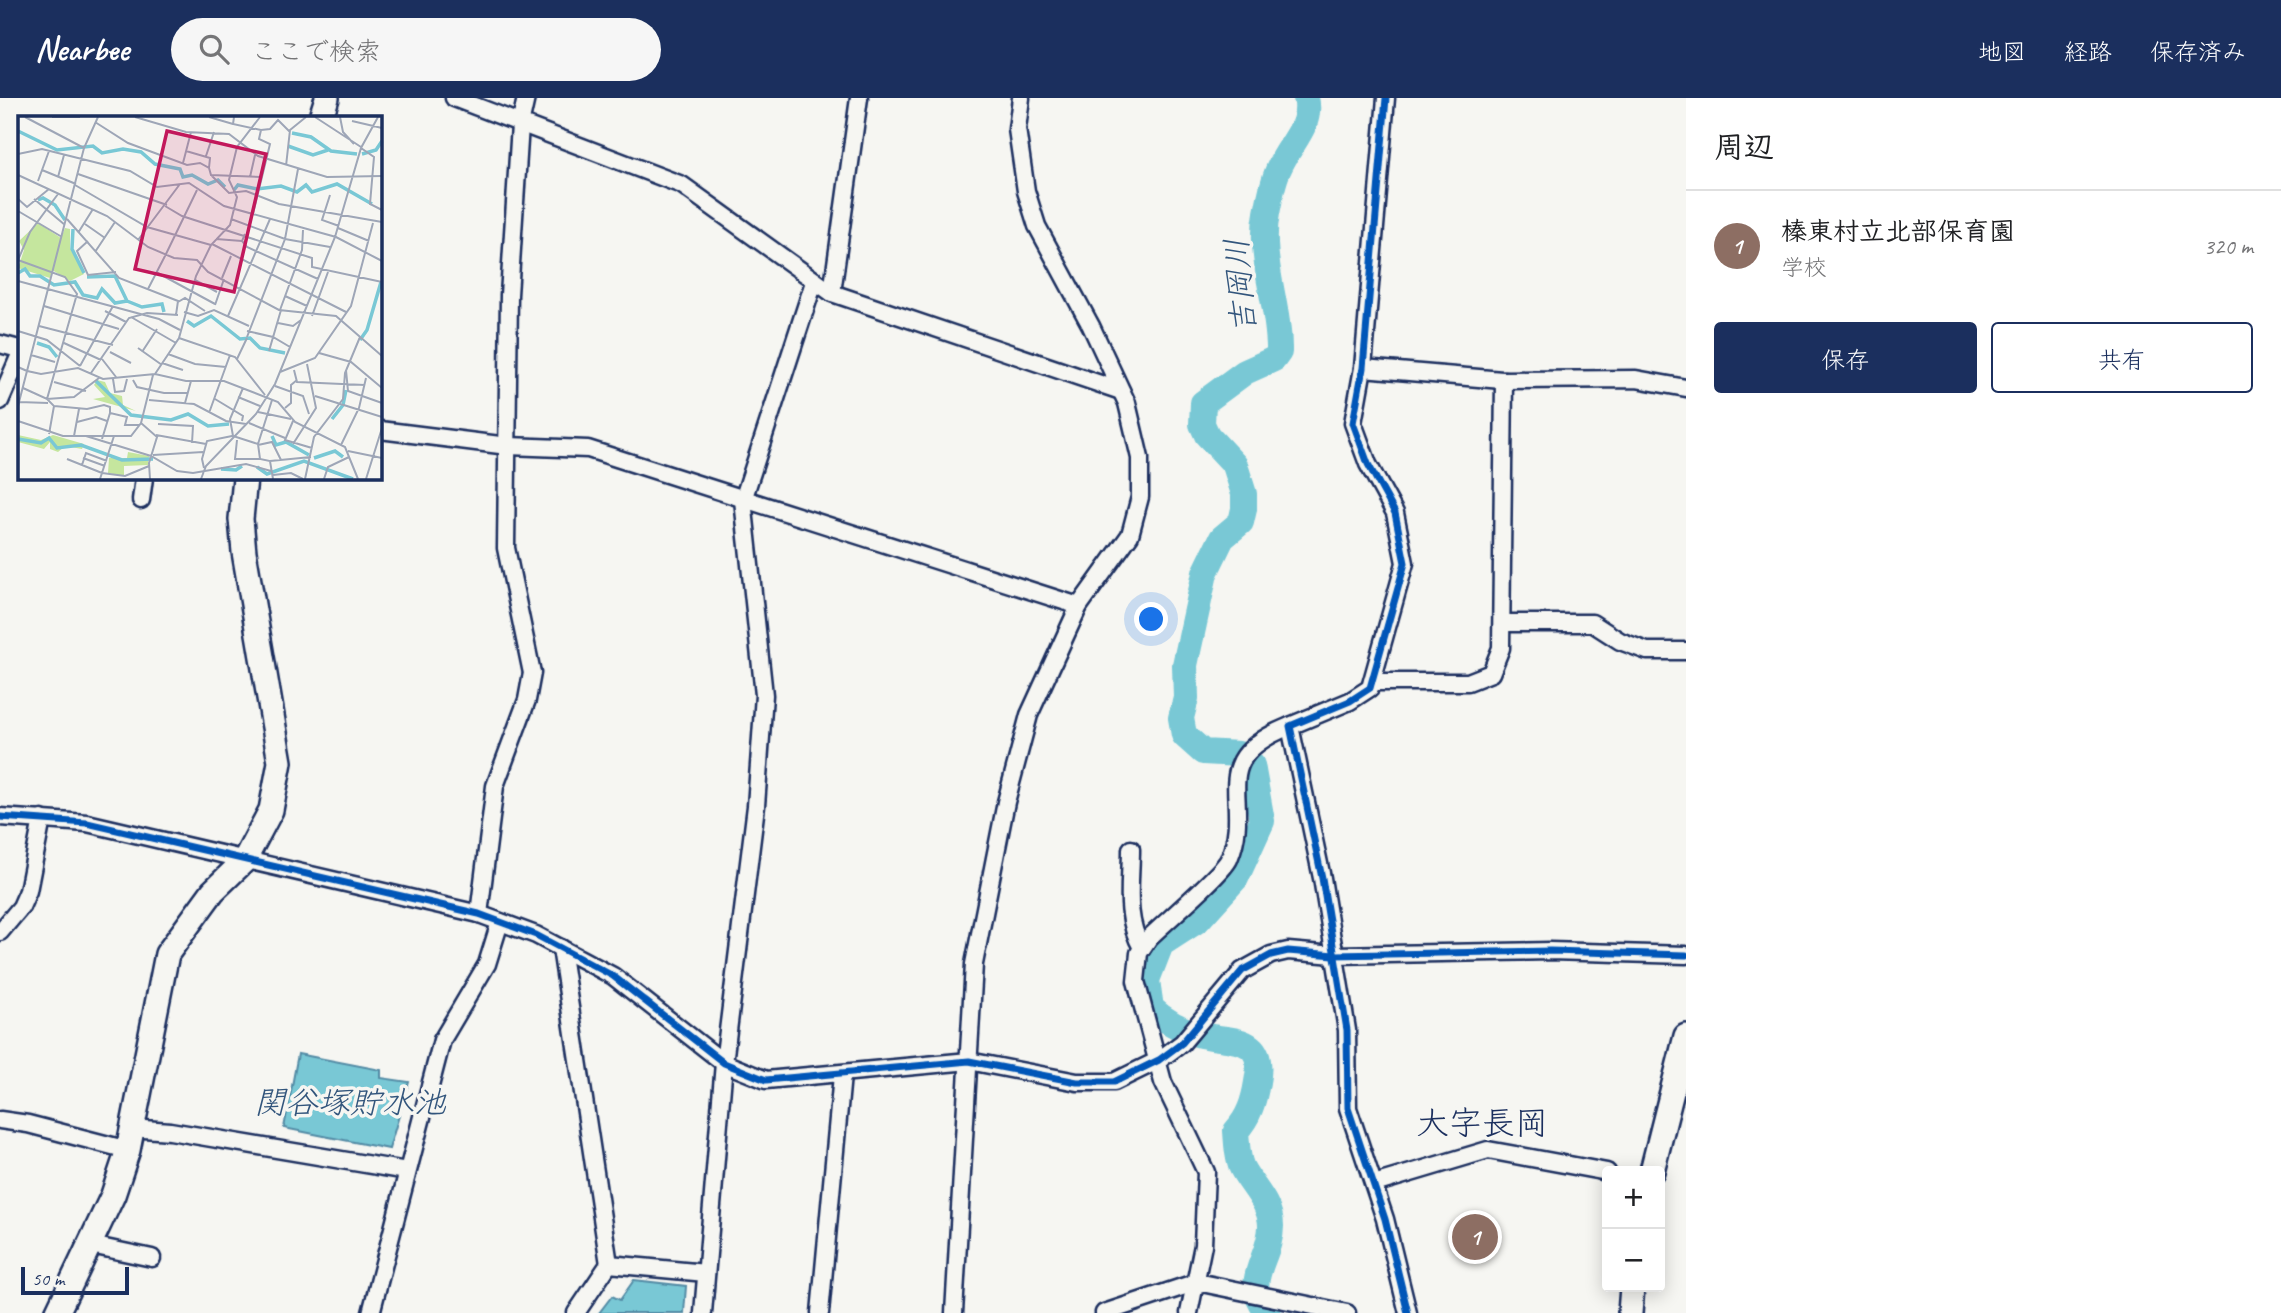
<!DOCTYPE html>
<html lang="ja">
<head>
<meta charset="utf-8">
<style>
	:root { --surface:#fff; --page:#f6f6f6; --text:#202124; --muted:#757577; --line:#e0e0e0; --accent:#1b2f5e }
	body { margin:0; font-family:Caveat,"Klee One",sans-serif; background:var(--page); color:var(--text) }
	.controls { position:absolute; right:21px; bottom:21px; display:grid; overflow:hidden; border-radius:7px; box-shadow:0 4px 18px #0003 }
	.controls button { width:63px; height:63px; display:grid; place-items:center; padding:0; border:0; border-bottom:2px solid var(--line); background:var(--surface); color:var(--text); font:35px sans-serif }
	.scale { position:absolute; left:21px; bottom:18px; width:108px; box-sizing:border-box; padding-left:7px; border:4px solid #1b2f5e; border-top:0; font-size:19px; line-height:24px; white-space:nowrap; color:#1b2f5e; -webkit-text-stroke:5px #f6f6f2; paint-order:stroke }
	.you { position:absolute; left:1152px; top:522px; width:24px; height:24px; margin:-18px; border:5px solid #fff; border-radius:50%; background:#1a73e8; box-shadow:0 0 0 10px #1a73e833 }
	.badge { display:grid; place-items:center; width:46px; height:46px; border-radius:50%; background:var(--accent); color:#fff; font-size:23px; font-weight:700 }
	.pin { position:absolute; translate:-50% -50%; border:4px solid #fff; box-shadow:0 2px 7px #0006 }
	.list { margin:0; padding:0; list-style:none }
	h2 { display:flex; justify-content:space-between; align-items:center; height:91px; margin:0; padding:0 28px; font-size:30px }
	h2 small { font-size:23px; font-weight:400; color:var(--muted) }
	.list li { display:grid; grid-template-columns:46px 1fr auto; gap:21px; align-items:center; box-sizing:border-box; height:112px; padding:0 28px; border-top:2px solid var(--line) }
	.list b { display:block; font-size:26px; white-space:nowrap }
	.list p { margin:0; font-size:23px; white-space:nowrap; color:var(--muted) }
	.list em { font-size:23px; font-style:normal; color:var(--muted) }
	.actions { display:flex; gap:14px; padding:21px 28px }
	.actions a { flex:1; padding:16px 0; border:2px solid var(--accent); border-radius:7px; text-align:center; font-size:24px; color:var(--accent) }
	.actions .main { background:var(--accent); color:#fff }
	.icon { flex:none; width:38px; height:38px; fill:none; stroke:currentColor; stroke-width:2; stroke-linecap:round; stroke-linejoin:round }
	.map { position:relative; flex:none; width:1686px; height:1215px; overflow:hidden }
	header { display:flex; align-items:center; gap:42px; box-sizing:border-box; height:98px; padding:0 35px; background:var(--accent); color:#fff }
	header strong { font-size:33px }
	nav { display:flex; gap:38px; margin-inline-start:auto; font-size:24px }
	.search { width:490px; height:63px; background:var(--page); display:flex; align-items:center; gap:18px; box-sizing:border-box; padding:0 24px; border-radius:38px; color:var(--muted); font-size:26px }
	main { display:flex }
	aside { flex:1; background:var(--surface) }
	.map>svg:first-child { display:block }
	.water { fill:#79c8d5; stroke:#538ba5; stroke-width:2 }
	.lines { fill:none; stroke-linecap:round; stroke-linejoin:round }
	.river { stroke:#79c8d5; stroke-width:26 }
	.street-casing { stroke:#1b2f5e; stroke-width:21 }
	.secondary-casing { stroke:#1b2f5e; stroke-width:28 }
	.street { stroke:#f6f6f2; stroke-width:16 }
	.secondary { stroke:#f6f6f2; stroke-width:23 }
	.cycleway-casing { stroke:#f6f6f2; stroke-width:11 }
	.cycleway { stroke:#0057b8; stroke-width:7 }
	.labels { text-anchor:middle; stroke-width:7; stroke-linejoin:round; paint-order:stroke }
	.water-label { font-size:32px; font-style:italic; fill:#32557c; stroke:#f6f6f2 }
	.quarter-label { font-size:33px; fill:#1b2f5e; stroke:#f6f6f2 }
	.inset-river { fill:none; stroke:#79c8d5; stroke-width:3.5 }
	.inset-road { fill:none; stroke:#9ea6b7; stroke-width:2 }
	.view { fill:#c2185b; fill-opacity:0.15; stroke:#c2185b; stroke-width:3.5 }
	.inset-edge { fill:none; stroke:#1b2f5e; stroke-width:3.5 }
</style>
</head>
<body>
<header>
<strong>Nearbee</strong>
<div class="search"><svg class="icon" aria-label="search" viewBox="0 0 24 24"><circle cx="10" cy="10" r="6"/><path d="M15 15l6 6"/></svg>ここで検索</div>
<nav><a>地図</a><a>経路</a><a>保存済み</a></nav>
</header>
<main>
<div class="map">
<svg width="1686" height="1215" viewBox="0 0 1686 1215">
	<rect width="100%" height="100%" fill="#f6f6f2"/>
	<filter id="ink" filterUnits="userSpaceOnUse"><feTurbulence type="fractalNoise" baseFrequency=".0143" numOctaves="2"/><feDisplacementMap in="SourceGraphic" scale="14" xChannelSelector="R" yChannelSelector="G"/><feConvolveMatrix kernelMatrix="1 2 1 2 8 2 1 2 1" color-interpolation-filters="sRGB"/></filter>
	<g filter="url(#ink)">
		<g class="water">
			<path d="M298,956L381,972V980L409,984L389,1051L284,1030Z"/>
			<path d="M634,1182L686,1188L684,1215H599L612,1198L620,1202Z"/>
		</g>
		<g class="lines">
			<path class="river" d="M1268,1215C1240,1182 1271,1162 1271,1128C1271,1105 1252,1089 1242,1070C1237,1060 1237,1044 1236,1033C1249,1019 1254,1003 1257,984C1267,934 1228,945 1197,936C1179,931 1165,923 1151,910L1147,882L1161,846L1198,822L1236,780L1262,723L1252,667L1239,656L1203,654L1184,637L1181,620L1186,600L1185,567L1205,475L1222,440L1241,424L1244,411V396L1235,367L1207,337L1202,326L1203,305L1245,274L1274,261L1279,254C1280,208 1258,161 1267,115C1270,100 1273,81 1280,68C1290,45 1313,27 1306,0"/>
			<defs>
				<g id="street">
					<path d="M454,0L682,87L832,195L1121,293"/>
					<path d="M1386,0L1363,270L1353,325L1368,366L1395,415L1405,465L1370,590L1350,603L1290,628L1322,780L1347,932L1348,1010L1385,1121L1408,1215"/>
					<path d="M832,195L859,0"/>
					<path d="M0,246L19,251"/>
					<path d="M1363,270L1502,282L1636,281L1686,290"/>
					<path d="M0,303L19,259"/>
					<path d="M380,332L508,348L588,351L1079,508"/>
					<path d="M141,402L144,380"/>
					<path d="M1502,525H1592L1620,543L1647,553H1686"/>
					<path d="M1372,584H1468L1491,575L1501,550L1504,282"/>
					<path d="M0,719L87,725L479,816L536,837L613,878L724,965L766,982L969,963L1077,984H1114L1159,962L1182,945L1242,873L1271,857L1288,853L1334,857L1550,853L1686,857"/>
					<path d="M1131,751C1131,785 1124,819 1142,850"/>
					<path d="M479,816L495,688L527,602L532,575L506,450L509,197L520,27L526,0"/>
					<path d="M0,834L21,809L28,793L42,721"/>
					<path d="M561,850L609,1166"/>
					<path d="M0,1022L28,1026L128,1052"/>
					<path d="M131,1030L170,1033L407,1073"/>
					<path d="M1374,1086L1488,1052L1607,1074"/>
					<path d="M91,1147L152,1160"/>
					<path d="M371,1215L442,942L487,866L500,824"/>
					<path d="M576,1215L609,1166L706,1175"/>
					<path d="M703,1215L724,965L756,708L764,597L743,402L814,184"/>
					<path d="M820,1215L842,977"/>
					<path d="M954,1215L974,866L1006,704L1029,617L1079,508L1130,437L1140,399V360L1127,305L1091,228L1037,128L1026,93L1017,31L1021,0"/>
					<path d="M1104,1215L1197,1184L1347,1215"/>
					<path d="M1189,1215L1203,1147L1206,1074L1163,984L1136,883L1139,855L1149,840C1163,826 1223,775 1229,761C1255,701 1202,663 1290,628"/>
				</g>
				<g id="secondary">
					<path d="M321,19L327,0"/>
					<path d="M1652,1073L1686,938"/>
					<path d="M57,1215L113,1097L128,1052L167,856L213,793L244,763L271,712L280,664L244,454L241,421L245,380"/>
					<path d="M1630,1215L1632,1189"/>
				</g>
			</defs>
			<use href="#street" class="street-casing"/>
			<use href="#secondary" class="secondary-casing"/>
			<use href="#street" class="street"/>
			<use href="#secondary" class="secondary"/>
			<defs>
				<g id="cycleway">
					<path d="M1386,0L1363,270L1353,325L1368,366L1395,415L1405,465L1370,590L1350,603L1290,628L1322,780L1347,932L1348,1010L1385,1121L1408,1215"/>
					<path d="M0,719L87,725L479,816L536,837L613,878L724,965L766,982L969,963L1077,984H1114L1159,962L1182,945L1242,873L1271,857L1288,853L1334,857L1550,853L1686,857"/>
				</g>
			</defs>
			<use href="#cycleway" class="cycleway-casing"/>
			<use href="#cycleway" class="cycleway"/>
		</g>
	</g>
	<g class="labels">
		<g class="water-label">
			<text transform="translate(1240 188) rotate(-95)" y="11">吉岡川</text>
			<text x="350" y="1015">関谷塚貯水池</text>
		</g>
		<g class="quarter-label">
			<text x="1482" y="1036">大字長岡</text>
		</g>
	</g>
	<g transform="translate(18 18)">
		<rect width="364" height="364" fill="#f6f6f2"/>
		<path d="M20,107L43,122L47,112L52,113V132L66,158L52,165L34,154L32,162L0,152L6,134L1,125ZM79,264L87,266L92,277L104,280L105,289L118,295L75,283L87,281L76,269ZM0,319L23,324L35,319L66,328L64,333L47,330L40,336L32,333V326L26,333L0,326ZM110,336L131,340L130,349L106,350V360L90,357L91,342H109Z" fill="#c5e69e"/>
		<path class="inset-river" d="M0,15L39,34L75,30L84,37L105,33L123,36L137,48L162,53L165,61L174,59L190,68L200,64L207,71M274,17L293,21L313,35L339,38M270,30L295,39L310,34M344,38L358,34L364,25M216,74L220,69L239,73L263,70L279,76L288,69L294,76L319,68L354,88M20,84L25,82L37,89L47,104M55,113L54,133L66,157M0,157L7,153L12,160H22L36,169L57,166L65,179L79,182L84,173L97,187L109,185M69,161L97,160L109,185L124,191L144,188L146,196M169,205L176,210L193,200L222,223L232,222L242,232L267,237M342,224L349,214L363,166M19,227L31,231L39,241M78,265L113,299L153,304L170,298L190,310L211,308M314,303L325,289L328,274M254,320L258,329L268,326L291,339M0,323L23,327L31,322L39,332L63,329L104,344L135,343M296,342L317,335L325,341M239,351L249,358L286,345L335,363M203,353L218,354L224,350"/>
		<path class="inset-road" d="M7,1L66,32M34,1H62M117,1L168,16L211,18L240,40L309,61L364,60M191,1L215,8M216,1L215,8L243,14L252,13L260,4L272,16M297,1L343,31M322,1L325,16L336,28M334,5L364,12M77,6L110,27L169,49L182,47L191,52L193,59L244,61M343,32L356,41L352,88L364,94M168,35L192,42L191,52M0,38L24,33L112,55L139,71L171,67L206,90L318,121L364,145M188,40L196,16M165,47L173,16M268,50L272,14L288,1M24,54L58,68M60,58L149,89M0,59L89,100L130,131L156,142L179,144L190,156L261,194L318,200L364,240M193,59L211,77L228,75L261,88L364,106M40,61L46,39M232,61L237,39M20,65L31,35M57,69L129,111L193,129M312,79L304,104L321,110M0,83L9,91L31,73M16,83L47,109M147,90L164,100L294,142V151L364,166M0,95L44,121M235,98L252,28L241,23L243,14M49,103L101,162L160,185L158,199M213,103L267,123L312,131M67,108L87,122M320,112L351,125M60,117L75,93M227,118L224,125L229,131L300,163M198,123L224,125M120,124L162,68M70,125L59,135L70,159L98,156M194,128L328,196M77,136L97,106M148,138L179,74M0,144L47,161L59,178L29,283L36,290L31,318M0,144L12,116L40,78M138,156L197,188M204,162L213,140M177,164L199,176M0,165L141,203L162,214M130,173L148,138M267,180L289,190M160,186L167,182L187,195M197,189L206,163M26,190L101,213M262,194L284,134L285,114M87,195L108,206M166,196L180,200L196,194L231,210M210,200L252,103M294,200L310,156M113,201L158,227M260,207L275,210L283,204M21,210L95,229M0,215L29,224L62,250M229,215L255,221L272,231M229,221L267,123L280,53M161,222L217,241L247,279M46,227L83,244M120,232L144,249M251,235L263,194M92,236L113,247M124,236L139,213M301,237L333,246L364,272M150,238L177,248L208,251M13,239L37,246M84,243L98,261M219,243L229,222M144,247L165,254M62,250L95,190M0,251L9,255L66,32L80,1M276,254L279,266L347,269M328,254L330,275L364,287M262,256L297,242L333,190L355,107M73,257L111,202L129,197L160,199M137,258L161,222L178,160L193,129L212,109L219,81L211,64L219,31L242,1M95,263L97,276L106,275L109,263M115,264L119,271L146,277H170M36,266L68,275M257,270L285,280L291,298M5,272L29,283L56,281L81,262M225,272L212,303L215,320L240,328M297,280L364,301M220,281L242,290M197,283L225,300L224,305M131,284L176,288L208,305L228,308M254,284L240,328L242,343L252,345L255,363M1,286L30,287M167,287L173,265M0,290L9,255L23,258L60,252L85,263L137,258L168,265H206L260,286L277,306L327,331L340,363M36,290L69,293L86,289L92,291V297L109,301L107,309H122M267,292L273,287V269L279,264M240,296L273,303M191,297L212,239M0,305L45,320H113L123,307L135,259M275,305L267,324L294,332M59,306L78,301L89,305M123,307L139,321L131,347L132,363M231,307L267,322M140,308L175,310L174,327M138,319L188,328M56,320L61,293M68,320L133,340L159,355L175,357L228,348L253,355M84,323L92,297M219,324L217,343H242M275,328L298,292L289,248M240,329L254,326L263,344M323,329L341,292L348,262M330,335L364,342M135,339L185,336M65,342L87,350M49,343L84,357M252,345L293,341M64,349L68,337L89,345M186,352L184,343L189,325L214,320M84,357L107,360L131,350M255,359L273,357L285,363M82,363L96,320M183,363L188,350L238,298L257,268L317,121L343,32L360,1M287,363L296,321L325,283L327,257L342,221M306,363L310,351L331,341M348,363L364,312"/>
		<path class="view" d="M149,15L248,38L216,176L117,153Z"/>
		<rect width="364" height="364" class="inset-edge"/>
	</g>
</svg>
<div class="controls">
<button>+</button>
<button>−</button>
</div>
<div class="scale">50 m</div>
<div class="you"></div>
<div class="pin badge" style="left:1475px;top:1139px;background:#8d6e63">1</div>
</div>
<aside>
<h2>周辺<small></small></h2>
<ul class="list">
<li><span class="badge" style="background:#8d6e63">1</span><div><b>榛東村立北部保育園</b><p>学校</p></div><em>320 m</em></li>
</ul>
<div class="actions"><a class="main">保存</a><a>共有</a></div>
</aside>
</main>
</body>
</html>
